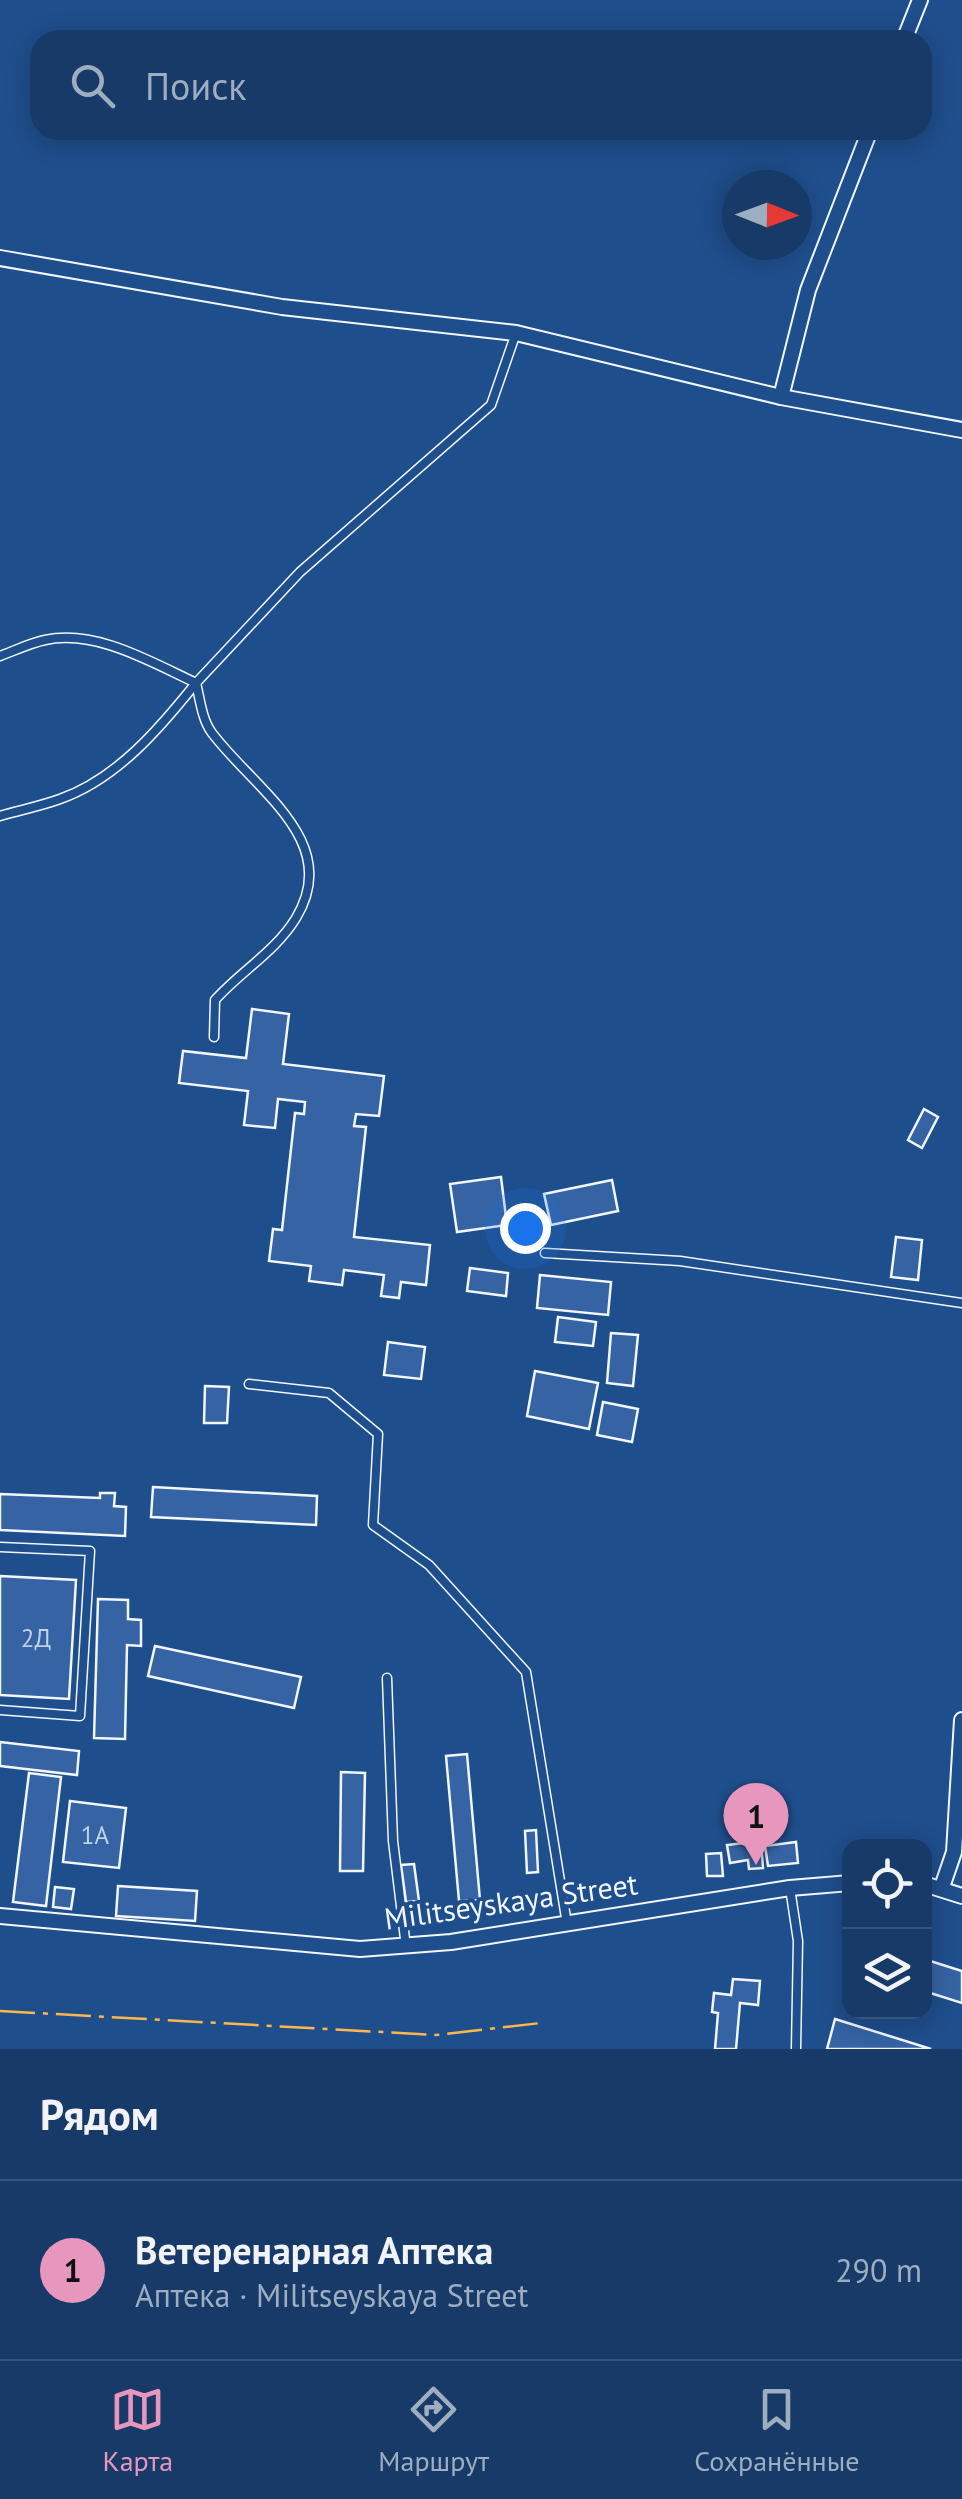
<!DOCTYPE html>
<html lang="ru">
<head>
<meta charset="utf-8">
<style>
	:root { --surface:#173a69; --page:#244571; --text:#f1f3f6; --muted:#9eadc0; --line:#36547d; --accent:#e797bd }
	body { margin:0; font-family:"PT Sans",sans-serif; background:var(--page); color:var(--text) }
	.controls { position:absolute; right:30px; bottom:30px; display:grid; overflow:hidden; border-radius:20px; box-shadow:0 5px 25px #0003 }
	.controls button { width:90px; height:90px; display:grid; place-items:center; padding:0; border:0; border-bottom:2px solid var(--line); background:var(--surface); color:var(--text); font:50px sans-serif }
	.compass { position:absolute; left:722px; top:170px; width:90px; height:90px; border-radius:50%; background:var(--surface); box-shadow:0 5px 25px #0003; rotate:91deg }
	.you { position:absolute; left:525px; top:1228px; width:35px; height:35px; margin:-25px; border:8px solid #fff; border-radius:50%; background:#1a73e8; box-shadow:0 0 0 15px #1a73e833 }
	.badge { display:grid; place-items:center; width:65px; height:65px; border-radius:50%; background:var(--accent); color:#111; font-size:32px; font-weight:700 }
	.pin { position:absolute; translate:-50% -82px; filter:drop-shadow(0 2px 5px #0008) }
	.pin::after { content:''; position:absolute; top:52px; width:35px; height:30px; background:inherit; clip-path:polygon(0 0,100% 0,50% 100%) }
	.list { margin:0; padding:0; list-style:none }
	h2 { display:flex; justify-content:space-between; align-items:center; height:130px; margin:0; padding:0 40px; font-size:42px }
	h2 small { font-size:32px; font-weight:400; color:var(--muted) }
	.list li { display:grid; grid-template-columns:65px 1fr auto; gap:30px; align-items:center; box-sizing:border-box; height:180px; padding:0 40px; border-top:2px solid var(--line) }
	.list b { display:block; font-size:38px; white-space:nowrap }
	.list p { margin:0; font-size:32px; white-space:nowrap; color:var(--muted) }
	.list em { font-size:32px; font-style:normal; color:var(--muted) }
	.icon { flex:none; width:55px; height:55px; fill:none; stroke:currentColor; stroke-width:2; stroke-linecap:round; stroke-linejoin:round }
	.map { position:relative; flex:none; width:962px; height:2049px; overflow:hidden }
	.search { position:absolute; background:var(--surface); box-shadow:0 5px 25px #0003; left:30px; right:30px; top:30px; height:110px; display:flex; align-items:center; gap:25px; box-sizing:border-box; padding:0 35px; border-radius:30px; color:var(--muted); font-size:38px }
	.sheet { height:310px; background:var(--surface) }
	nav { display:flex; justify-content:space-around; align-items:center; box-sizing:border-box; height:140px; border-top:2px solid var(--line); background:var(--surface); font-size:28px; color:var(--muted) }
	nav a { display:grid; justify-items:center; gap:5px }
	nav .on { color:var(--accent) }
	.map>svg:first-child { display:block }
	.building { fill:#3563a3; stroke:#f2f6ff; stroke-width:2.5 }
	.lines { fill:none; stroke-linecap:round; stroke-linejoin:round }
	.service-casing { stroke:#f2f6ff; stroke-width:11 }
	.minor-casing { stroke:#f2f6ff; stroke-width:18 }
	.service { stroke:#1f4e8c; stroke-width:8 }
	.minor { stroke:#1f4e8c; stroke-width:14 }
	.power { stroke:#ffb74d; stroke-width:2.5; stroke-dasharray:35 8 5 8; stroke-linecap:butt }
	.labels { text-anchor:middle; stroke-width:8; stroke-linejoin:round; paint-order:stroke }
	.number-label { font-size:25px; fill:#c3d1e8 }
	.street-label { font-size:30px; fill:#f2f6ff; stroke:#1f4e8c }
</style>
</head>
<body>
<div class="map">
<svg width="962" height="2049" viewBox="0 0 962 2049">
	<rect width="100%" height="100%" fill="#1f4e8c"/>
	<g class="building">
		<path d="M252,1009L289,1014L283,1064L384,1076L379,1116L356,1114L354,1126L366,1127L354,1237L430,1245L426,1285L401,1282L399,1298L381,1296L384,1275L344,1270L342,1285L309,1281L311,1266L269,1261L273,1229L282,1230L295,1113L304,1114L305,1102L278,1099L275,1128L244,1125L248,1091L179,1083L183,1051L246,1058Z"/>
		<path d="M924,1109L938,1117L922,1148L908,1140Z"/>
		<path d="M501,1177L507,1225L457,1232L450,1184Z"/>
		<path d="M612,1180L618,1211L551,1225L544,1194Z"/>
		<path d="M896,1237L922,1240L918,1280L891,1277Z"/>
		<path d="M470,1268L508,1273L506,1296L467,1291Z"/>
		<path d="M540,1275L611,1282L608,1315L537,1308Z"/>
		<path d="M558,1317L596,1322L593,1346L555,1342Z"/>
		<path d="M611,1333L638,1335L633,1386L607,1383Z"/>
		<path d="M388,1342L425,1347L421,1379L384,1375Z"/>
		<path d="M535,1371L598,1383L589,1429L527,1416Z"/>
		<path d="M205,1386L229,1387L227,1423H204Z"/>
		<path d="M603,1402L638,1409L632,1442L597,1435Z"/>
		<path d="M153,1487L317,1496L316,1525L151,1517Z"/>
		<path d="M100,1493H115L114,1506L126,1507L125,1536L0,1530V1494L100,1498Z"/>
		<path d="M0,1576L76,1580L69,1699L0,1695Z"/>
		<path d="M98,1599L128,1600V1619L141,1620V1646L127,1645L125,1739L94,1738Z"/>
		<path d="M155,1646L301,1677L294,1708L148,1676Z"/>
		<path d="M0,1742L79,1751L77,1775L0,1766Z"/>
		<path d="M467,1754L480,1900L459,1901L446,1756Z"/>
		<path d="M341,1772L365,1773L363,1871H340Z"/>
		<path d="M29,1773L61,1777L46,1906L13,1902Z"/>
		<path d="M70,1801L126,1808L119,1868L63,1862Z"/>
		<path d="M536,1830L538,1872L527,1873L525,1831Z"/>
		<path d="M761,1841L763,1868L749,1869L748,1860L730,1863L727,1845Z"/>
		<path d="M796,1842L798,1863L768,1866L765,1846Z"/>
		<path d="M721,1853L723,1876H707L706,1854Z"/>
		<path d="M414,1864L419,1901L406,1902L401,1865Z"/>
		<path d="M118,1886L197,1891L195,1921L116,1916Z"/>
		<path d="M55,1887L74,1889L71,1909L53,1907Z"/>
		<path d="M924,1959L962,1971V2003L924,1991Z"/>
		<path d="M733,1979L760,1981L758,2005L740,2003L736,2049H715L718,2013L712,2012L714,1993L731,1995Z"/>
		<path d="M835,2019L931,2049H827Z"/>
	</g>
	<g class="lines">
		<defs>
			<g id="service">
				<path d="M0,656C14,651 30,643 45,640C96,629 151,662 196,683L300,572L491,405L516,333"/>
				<path d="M196,683C200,699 202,720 212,733C254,789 343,841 296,918C276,951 241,971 215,1000L214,1037"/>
				<path d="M0,816C20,810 41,806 60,799C117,779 160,728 196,683"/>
				<path d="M545,1253L680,1261L962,1303"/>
				<path d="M249,1384L329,1393L378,1434L373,1525L429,1565L526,1672L567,1924"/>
				<path d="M0,1547L90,1551L80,1716L0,1710"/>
				<path d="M387,1678L393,1841L406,1947"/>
				<path d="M790,1888L798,1941L796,2049"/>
			</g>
			<g id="minor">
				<path d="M904,40L920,0"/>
				<path d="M0,258L282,307L516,333L781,397L962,430"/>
				<path d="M781,397L808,290L870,130"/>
				<path d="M924,1884L962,1896"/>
				<path d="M942,1887L954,1852L962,1720"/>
				<path d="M0,1916L360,1949L451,1942L790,1888L850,1883"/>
			</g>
		</defs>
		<use href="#service" class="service-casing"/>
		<use href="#minor" class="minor-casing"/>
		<use href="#service" class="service"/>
		<use href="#minor" class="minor"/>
		<path class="power" d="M0,2011L436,2035L541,2023"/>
	</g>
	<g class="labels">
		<g class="number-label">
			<text x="36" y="1647">2Д</text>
			<text x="95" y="1844">1А</text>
		</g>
		<g class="street-label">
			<text transform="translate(511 1902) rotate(-8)" y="10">Militseyskaya Street</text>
		</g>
	</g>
</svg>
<div class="controls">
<button><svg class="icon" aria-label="locate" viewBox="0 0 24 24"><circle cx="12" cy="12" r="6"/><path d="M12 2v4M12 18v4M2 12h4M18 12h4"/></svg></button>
<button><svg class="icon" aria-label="layers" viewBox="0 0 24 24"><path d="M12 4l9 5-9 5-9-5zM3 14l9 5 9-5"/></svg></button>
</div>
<svg class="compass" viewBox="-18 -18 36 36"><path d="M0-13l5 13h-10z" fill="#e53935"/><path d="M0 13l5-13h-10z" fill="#9eadc0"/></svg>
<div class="you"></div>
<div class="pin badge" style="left:756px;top:1865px">1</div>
<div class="search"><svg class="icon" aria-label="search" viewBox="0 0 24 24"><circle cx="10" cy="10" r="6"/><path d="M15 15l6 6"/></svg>Поиск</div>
</div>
<section class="sheet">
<h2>Рядом<small></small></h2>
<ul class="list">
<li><span class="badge">1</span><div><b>Ветеренарная Аптека</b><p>Аптека · Militseyskaya Street</p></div><em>290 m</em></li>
</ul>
</section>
<nav>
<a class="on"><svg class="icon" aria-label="map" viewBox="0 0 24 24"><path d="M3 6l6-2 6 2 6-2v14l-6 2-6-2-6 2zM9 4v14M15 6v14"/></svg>Карта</a>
<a><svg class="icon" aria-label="directions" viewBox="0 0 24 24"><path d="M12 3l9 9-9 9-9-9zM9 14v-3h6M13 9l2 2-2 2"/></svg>Маршрут</a>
<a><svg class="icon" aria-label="saved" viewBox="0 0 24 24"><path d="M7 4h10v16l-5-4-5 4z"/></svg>Сохранённые</a>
</nav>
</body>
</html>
